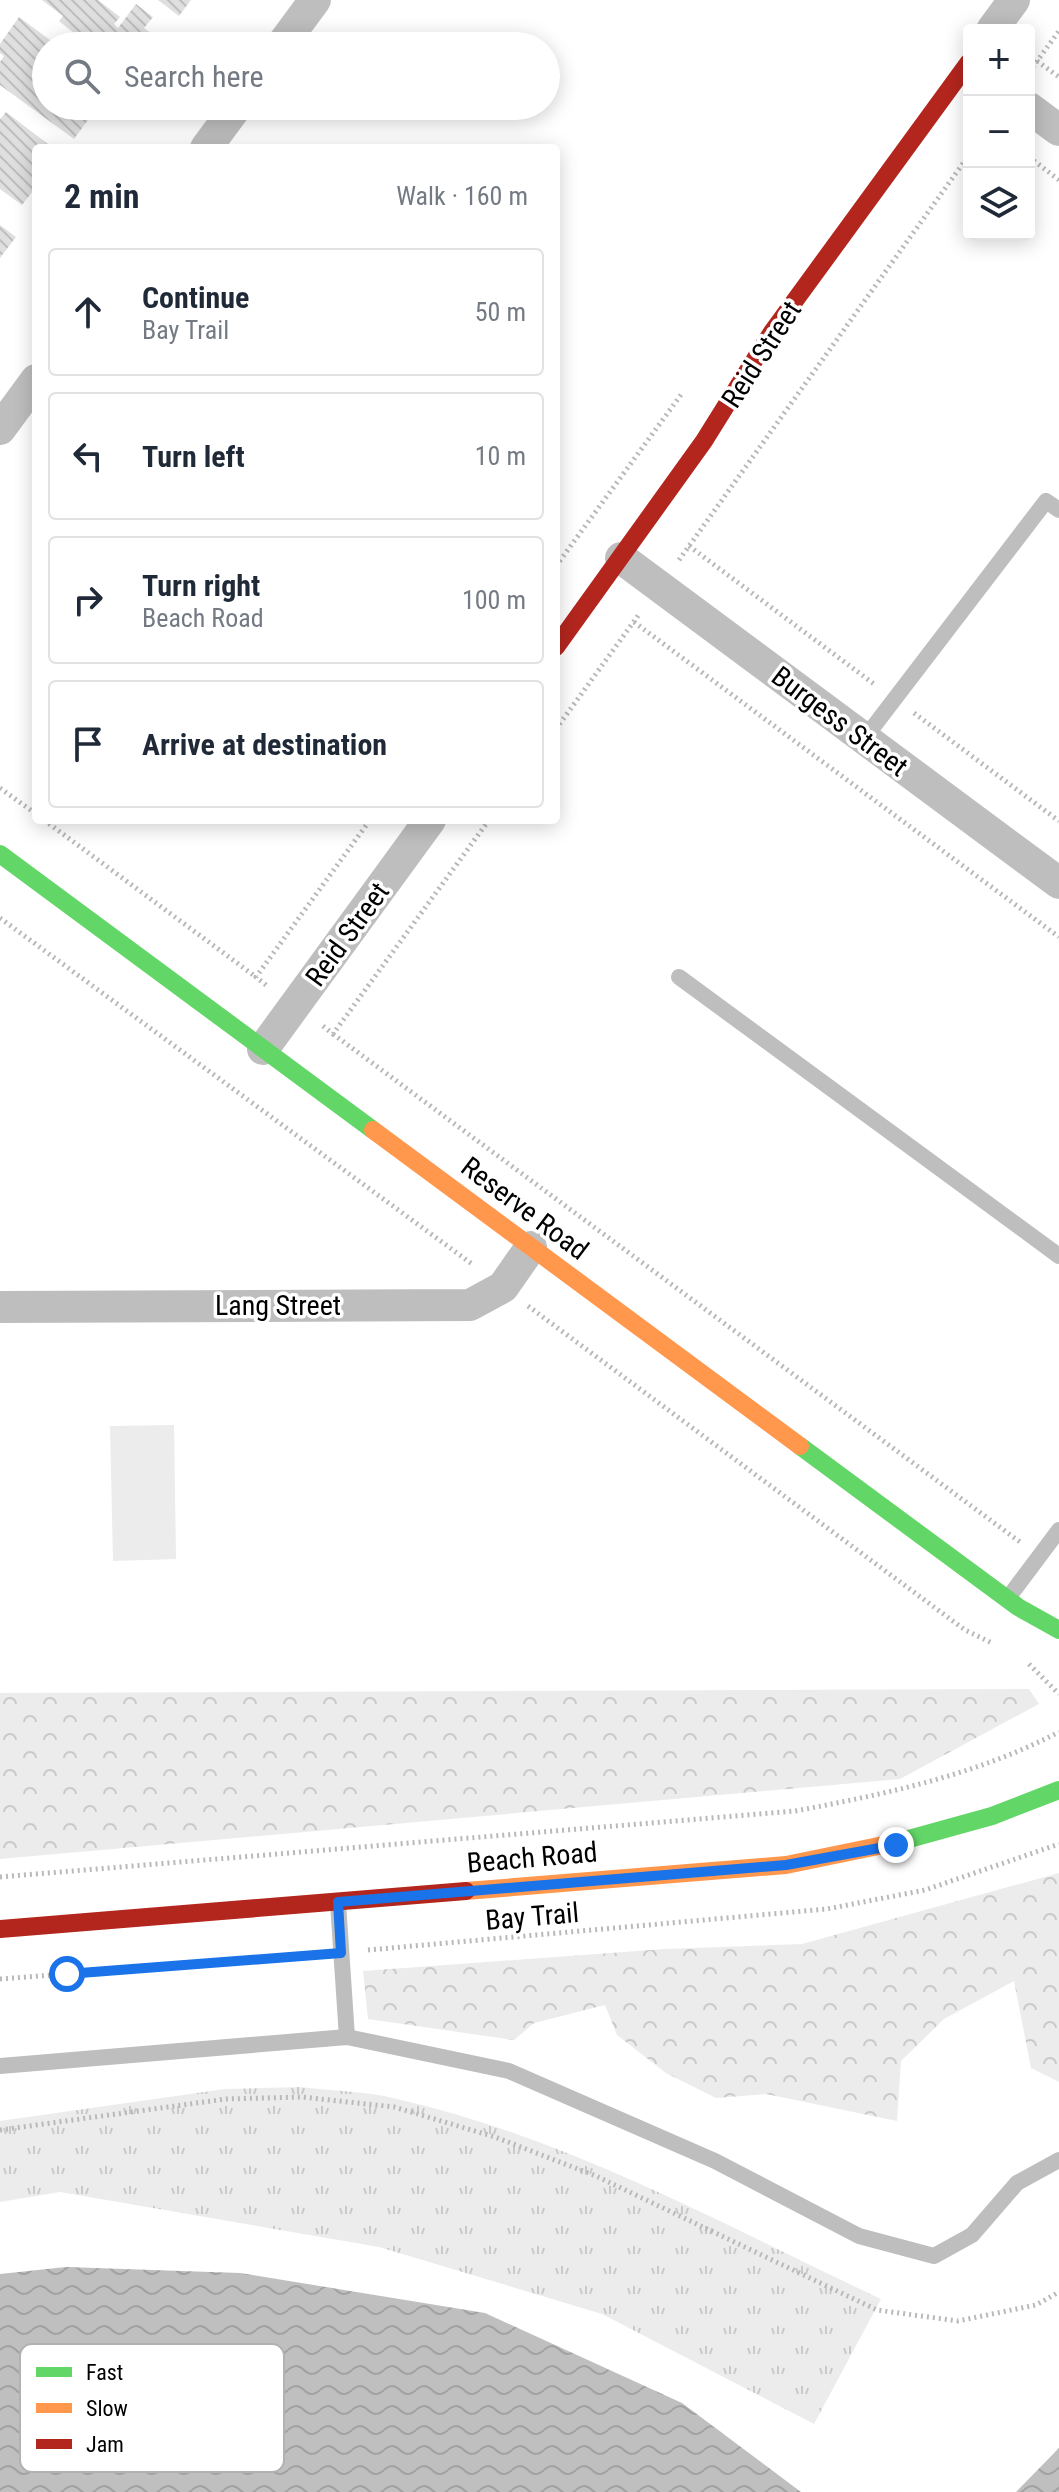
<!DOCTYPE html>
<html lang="en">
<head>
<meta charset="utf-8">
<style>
	:root { --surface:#fff; --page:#f6f6f7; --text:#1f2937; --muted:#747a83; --line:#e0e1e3 }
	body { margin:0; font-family:"Roboto Condensed",sans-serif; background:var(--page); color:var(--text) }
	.controls { position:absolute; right:24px; top:24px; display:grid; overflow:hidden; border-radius:8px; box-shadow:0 4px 20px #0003 }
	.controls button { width:72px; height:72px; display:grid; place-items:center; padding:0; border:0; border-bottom:2px solid var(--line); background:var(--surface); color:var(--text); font:40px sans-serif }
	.stop { position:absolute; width:24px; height:24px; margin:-18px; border:6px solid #1a73e8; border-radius:50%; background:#fff }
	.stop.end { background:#1a73e8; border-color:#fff; box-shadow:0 2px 8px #0008 }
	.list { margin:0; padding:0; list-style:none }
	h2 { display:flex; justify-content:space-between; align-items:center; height:104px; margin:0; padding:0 32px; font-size:34px }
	h2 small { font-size:26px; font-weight:400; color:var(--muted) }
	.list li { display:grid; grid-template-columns:52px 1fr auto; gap:24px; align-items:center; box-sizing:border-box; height:128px; margin:0 16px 16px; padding:0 16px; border:2px solid var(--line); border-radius:8px }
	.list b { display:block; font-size:30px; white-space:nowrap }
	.list p { margin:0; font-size:26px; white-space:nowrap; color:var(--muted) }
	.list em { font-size:26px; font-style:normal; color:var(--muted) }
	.icon { flex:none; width:44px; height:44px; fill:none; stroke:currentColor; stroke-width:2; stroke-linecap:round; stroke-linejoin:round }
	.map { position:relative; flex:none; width:1059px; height:2492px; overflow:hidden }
	.search { position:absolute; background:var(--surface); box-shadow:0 4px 20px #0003; left:32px; top:32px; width:528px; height:88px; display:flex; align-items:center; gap:20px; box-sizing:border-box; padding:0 28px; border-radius:44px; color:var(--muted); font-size:30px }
	.panel { position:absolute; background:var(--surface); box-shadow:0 4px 20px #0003; left:32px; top:144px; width:528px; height:680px; border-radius:8px }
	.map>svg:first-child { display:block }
	.grass { fill:url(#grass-tufts) }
	.forest { fill:url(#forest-crowns) }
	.pitch { fill:#ececec }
	.water { fill:url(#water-waves) }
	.building { fill:url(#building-back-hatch) }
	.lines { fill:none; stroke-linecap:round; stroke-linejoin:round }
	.path { stroke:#b9b9b9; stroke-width:5; stroke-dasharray:2 4; stroke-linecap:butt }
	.lane { stroke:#bebebe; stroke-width:16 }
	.street { stroke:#bebebe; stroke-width:32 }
	.fast { stroke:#63d668; stroke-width:18 }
	.slow { stroke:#ff974d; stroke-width:18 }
	.jam { stroke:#b3261e; stroke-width:18 }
	.route { stroke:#1a73e8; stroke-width:10 }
	.labels { text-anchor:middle; stroke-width:7; stroke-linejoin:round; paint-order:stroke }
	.street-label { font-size:28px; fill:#000; stroke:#fff }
	.key { fill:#fff; stroke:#b2b2b2; stroke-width:2 }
	.key-label { font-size:22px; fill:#000 }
</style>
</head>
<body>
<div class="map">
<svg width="1059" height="2492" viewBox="0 0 1059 2492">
	<defs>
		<pattern id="grass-tufts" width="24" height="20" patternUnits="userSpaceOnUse" patternTransform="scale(2)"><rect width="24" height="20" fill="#ececec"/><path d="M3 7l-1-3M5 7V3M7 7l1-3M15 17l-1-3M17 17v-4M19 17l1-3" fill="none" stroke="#c9c9c9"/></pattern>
		<pattern id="forest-crowns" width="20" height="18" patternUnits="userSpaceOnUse" patternTransform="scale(2)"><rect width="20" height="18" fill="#ececec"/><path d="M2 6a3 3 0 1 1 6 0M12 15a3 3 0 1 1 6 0" fill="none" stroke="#c9c9c9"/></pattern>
		<pattern id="water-waves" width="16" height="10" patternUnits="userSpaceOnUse" patternTransform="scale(2)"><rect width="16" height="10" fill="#bfbfbf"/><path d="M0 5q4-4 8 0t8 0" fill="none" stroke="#a2a2a2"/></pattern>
		<pattern id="building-back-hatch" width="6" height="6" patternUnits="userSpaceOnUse" patternTransform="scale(2)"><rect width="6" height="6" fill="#dfdfdf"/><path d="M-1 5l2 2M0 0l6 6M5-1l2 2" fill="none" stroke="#bebebe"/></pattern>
	</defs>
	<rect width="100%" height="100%" fill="#fff"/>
	<path class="grass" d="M300,2087C332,2091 366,2091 397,2099C568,2138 724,2225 881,2299L814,2424L602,2314L379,2247L60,2192L0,2202V2121L225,2089Z"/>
	<g class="forest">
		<path d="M1029,1689L1039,1704L900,1779L0,1859V1693Z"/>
		<path d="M1059,1873V2082L1031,2068L1014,1981L944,2019L901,2061L897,2121L766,2094L716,2098L666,2073L617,2035L605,2005L534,2023L514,2040L368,2019L363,1971L665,1949L802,1944Z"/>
	</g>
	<path class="pitch" d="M174,1425L176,1559L113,1561L110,1426Z"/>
	<g class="water">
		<path d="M66,2267L240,2273L485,2313L682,2403L801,2492H0V2274Z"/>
		<path d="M1059,2448V2492H1016Z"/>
	</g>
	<g class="building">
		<path d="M42,0H98L120,17L114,24L118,28L136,4L153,17L144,28L162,41L158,46H81L71,39L75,34L59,21L63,16Z"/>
		<path d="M158,0H191L179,16Z"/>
		<path d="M19,17L58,46H46V106H108L102,114L93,113L74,139L0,85V62L4,56L0,53V44Z"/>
		<path d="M6,112L53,148H36V187L22,205L0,189V119Z"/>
		<path d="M0,225L16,237L0,258Z"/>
	</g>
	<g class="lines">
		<g class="path">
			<path d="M1037,61L1059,77"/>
			<path d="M1029,72L1059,31"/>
			<path d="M1029,157L1059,180"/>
			<path d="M689,546L874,684"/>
			<path d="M679,560L969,155"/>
			<path d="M556,566L683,392"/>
			<path d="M634,622L1059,937"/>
			<path d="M914,713L1059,821"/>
			<path d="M556,729L640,613"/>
			<path d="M0,788L36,814"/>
			<path d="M44,820L256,977"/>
			<path d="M0,918L472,1264"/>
			<path d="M266,985L256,977L370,820"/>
			<path d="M323,1026L333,1034L489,820"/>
			<path d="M333,1034L1020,1542"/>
			<path d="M528,1306L965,1630L992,1643"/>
			<path d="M1029,1664L1059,1694"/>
			<path d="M0,1877L795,1811C886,1794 976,1775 1059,1732"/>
			<path d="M368,1950L827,1909L925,1890L1059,1844"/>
			<path d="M0,1979L314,1955"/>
			<path d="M0,2130L226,2099L302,2097L394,2107L495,2137L596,2176L877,2310L958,2321L1036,2305L1059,2292"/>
		</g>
		<g class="lane">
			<path d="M864,739L1046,501L1059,510"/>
			<path d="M679,977L1059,1256"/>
			<path d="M1008,1598L1059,1530"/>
			<path d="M338,1903L347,2037"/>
			<path d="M0,2066L347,2037L509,2071L715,2161L859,2236L934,2256L972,2235L1017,2183L1059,2160"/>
		</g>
		<g class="street">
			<path d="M992,30L1014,0"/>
			<path d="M281,46L315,0"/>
			<path d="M1029,108L1059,130"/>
			<path d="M206,148L237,106"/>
			<path d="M0,429L36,380"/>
			<path d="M621,558L1059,883"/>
			<path d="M263,1049L430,820"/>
			<path d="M0,1307L470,1305L503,1287L531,1247"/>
		</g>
		<g class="fast">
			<path d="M0,854L373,1130"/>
			<path d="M800,1446L1018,1607L1059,1630"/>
			<path d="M898,1842L992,1816L1059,1790"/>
		</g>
		<g class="slow">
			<path d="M373,1130L800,1446"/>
			<path d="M466,1891L786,1865L898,1842"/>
		</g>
		<g class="jam">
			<path d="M556,647L704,441L772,332L969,62"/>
			<path d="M0,1929L466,1891"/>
		</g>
	</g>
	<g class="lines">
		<path class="route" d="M67,1974L341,1953L338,1902L786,1865L896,1845"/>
	</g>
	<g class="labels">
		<g class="street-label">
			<text transform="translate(761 354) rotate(-57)" y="10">Reid Street</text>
			<text transform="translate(840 721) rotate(37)" y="10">Burgess Street</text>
			<text transform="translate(347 934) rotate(-54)" y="10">Reid Street</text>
			<text transform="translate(525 1208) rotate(37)" y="10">Reserve Road</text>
			<text x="278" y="1315">Lang Street</text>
			<text transform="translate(532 1857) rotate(-5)" y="10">Beach Road</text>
			<text transform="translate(532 1916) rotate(-5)" y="10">Bay Trail</text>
		</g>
	</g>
	<rect x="20" y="2344" width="264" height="128" rx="12" class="key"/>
	<rect x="36" y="2367" width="36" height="10" fill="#63d668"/>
	<rect x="36" y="2403" width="36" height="10" fill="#ff974d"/>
	<rect x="36" y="2439" width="36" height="10" fill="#b3261e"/>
	<g class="key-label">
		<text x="86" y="2380">Fast</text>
		<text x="86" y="2416">Slow</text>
		<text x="86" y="2452">Jam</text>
	</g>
</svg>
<div class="controls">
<button>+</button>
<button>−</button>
<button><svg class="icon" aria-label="layers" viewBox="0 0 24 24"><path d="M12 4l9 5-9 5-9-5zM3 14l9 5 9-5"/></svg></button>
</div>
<div class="stop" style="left:67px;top:1974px"></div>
<div class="stop end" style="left:896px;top:1845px"></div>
<div class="search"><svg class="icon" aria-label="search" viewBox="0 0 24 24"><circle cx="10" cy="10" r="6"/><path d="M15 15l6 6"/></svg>Search here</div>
<section class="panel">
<h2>2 min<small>Walk · 160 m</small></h2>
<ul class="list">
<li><svg class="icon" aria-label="ahead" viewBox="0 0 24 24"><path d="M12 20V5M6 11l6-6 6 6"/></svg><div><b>Continue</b><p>Bay Trail</p></div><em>50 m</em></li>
<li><svg class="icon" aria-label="left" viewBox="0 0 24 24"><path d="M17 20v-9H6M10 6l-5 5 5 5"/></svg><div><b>Turn left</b></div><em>10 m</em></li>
<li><svg class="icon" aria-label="right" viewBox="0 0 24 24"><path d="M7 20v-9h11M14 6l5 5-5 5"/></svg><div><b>Turn right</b><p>Beach Road</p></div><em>100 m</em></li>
<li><svg class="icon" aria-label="arrive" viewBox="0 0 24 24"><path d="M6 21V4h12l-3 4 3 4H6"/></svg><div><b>Arrive at destination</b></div></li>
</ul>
</section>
</div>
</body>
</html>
